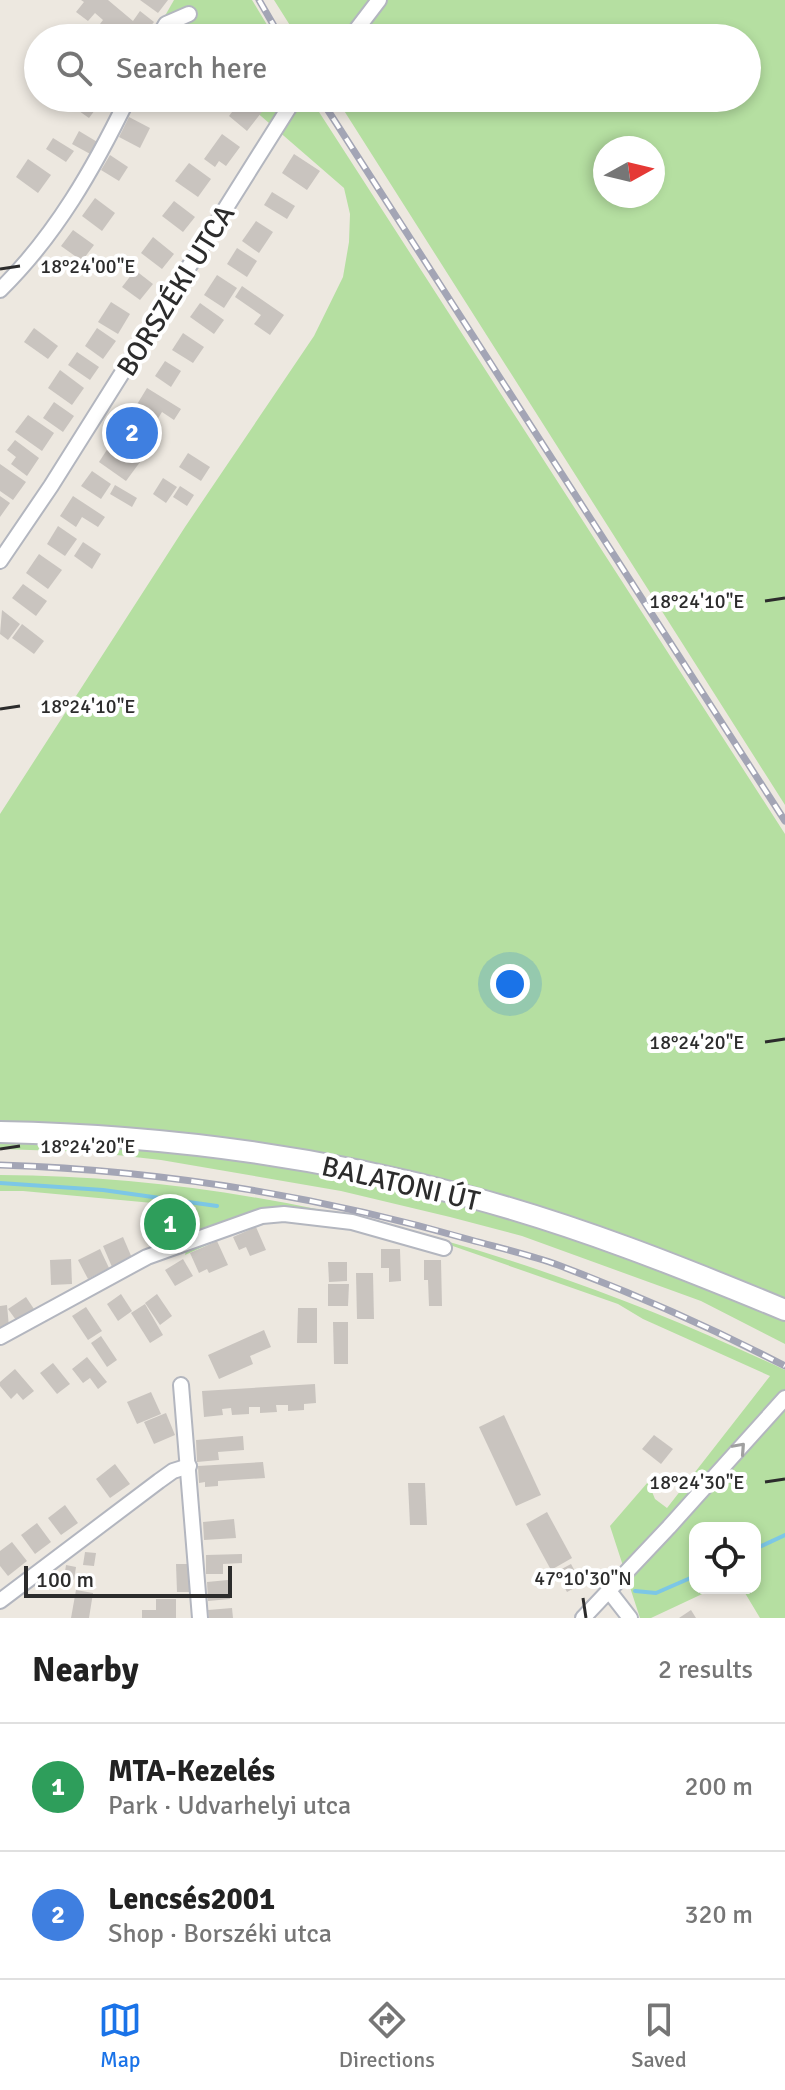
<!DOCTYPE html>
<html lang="en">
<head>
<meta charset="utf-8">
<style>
	:root { --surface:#fff; --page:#f2f2f2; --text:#222; --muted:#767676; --line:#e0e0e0; --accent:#1a73e8 }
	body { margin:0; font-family:Signika,sans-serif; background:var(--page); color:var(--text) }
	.controls { position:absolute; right:24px; bottom:24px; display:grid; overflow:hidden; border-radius:16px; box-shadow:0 4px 12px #0003 }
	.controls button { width:72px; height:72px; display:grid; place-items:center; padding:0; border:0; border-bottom:2px solid var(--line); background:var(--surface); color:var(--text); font:40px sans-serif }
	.compass { position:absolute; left:593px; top:136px; width:72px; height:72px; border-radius:50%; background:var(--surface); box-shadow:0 4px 12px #0003; rotate:82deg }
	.scale { position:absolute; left:24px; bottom:20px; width:208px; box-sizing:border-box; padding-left:8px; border:4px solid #2c2c2c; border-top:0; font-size:22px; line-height:28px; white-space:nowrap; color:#2c2c2c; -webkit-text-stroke:6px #fff; paint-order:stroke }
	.you { position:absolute; left:510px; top:984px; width:28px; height:28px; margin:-20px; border:6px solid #fff; border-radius:50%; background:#1a73e8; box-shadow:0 0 0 12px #1a73e833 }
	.badge { display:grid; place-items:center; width:52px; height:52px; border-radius:50%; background:var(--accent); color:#fff; font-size:26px; font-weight:700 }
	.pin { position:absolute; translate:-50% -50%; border:4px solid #fff; box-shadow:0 2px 8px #0006 }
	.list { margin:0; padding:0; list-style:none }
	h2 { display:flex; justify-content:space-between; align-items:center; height:104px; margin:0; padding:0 32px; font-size:34px }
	h2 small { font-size:26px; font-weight:400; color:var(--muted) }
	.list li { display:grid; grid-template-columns:52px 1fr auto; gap:24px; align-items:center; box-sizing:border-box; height:128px; padding:0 32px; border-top:2px solid var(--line) }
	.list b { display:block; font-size:30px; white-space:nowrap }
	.list p { margin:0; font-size:26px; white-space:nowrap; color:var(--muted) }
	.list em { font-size:26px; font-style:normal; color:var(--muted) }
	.icon { flex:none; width:44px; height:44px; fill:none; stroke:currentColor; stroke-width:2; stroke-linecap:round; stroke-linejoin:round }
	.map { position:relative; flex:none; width:785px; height:1618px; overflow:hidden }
	.search { position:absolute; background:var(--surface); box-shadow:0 4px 12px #0003; left:24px; right:24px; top:24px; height:88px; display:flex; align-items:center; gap:20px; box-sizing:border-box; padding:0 28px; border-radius:44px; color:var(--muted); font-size:30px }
	.sheet { height:360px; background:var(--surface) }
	nav { display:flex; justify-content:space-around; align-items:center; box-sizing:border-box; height:112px; border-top:2px solid var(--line); background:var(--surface); font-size:22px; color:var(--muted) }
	nav a { display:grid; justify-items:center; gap:4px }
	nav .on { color:var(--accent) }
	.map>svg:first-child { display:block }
	.green { fill:#b5dfa1; fill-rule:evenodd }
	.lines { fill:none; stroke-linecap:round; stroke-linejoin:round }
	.stream { stroke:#7cc7e6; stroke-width:4 }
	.building { fill:#c9c4bf }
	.minor-casing { stroke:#b3b6bf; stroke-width:18 }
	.secondary-casing { stroke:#b3b6bf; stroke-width:24 }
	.minor { stroke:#fff; stroke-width:14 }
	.secondary { stroke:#fff; stroke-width:20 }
	.rail-casing { stroke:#a3a5b5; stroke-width:7 }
	.rail { stroke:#fff; stroke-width:4; stroke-dasharray:12; stroke-linecap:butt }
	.oneway { stroke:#a0a0a0 }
	.ticks { fill:none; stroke:#2c2c2c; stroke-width:3 }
	.labels { text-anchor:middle; stroke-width:8; stroke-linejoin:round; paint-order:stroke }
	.street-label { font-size:28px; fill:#2c2c2c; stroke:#fff }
	.ticks-label { font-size:20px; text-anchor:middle; fill:#2c2c2c; stroke:#fff; stroke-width:8; stroke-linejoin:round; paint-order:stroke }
</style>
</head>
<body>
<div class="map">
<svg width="785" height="1618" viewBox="0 0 785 1618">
	<rect width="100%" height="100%" fill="#ede8e0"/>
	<g class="green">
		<path d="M174,0H252L275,38H170L158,28Z"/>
		<path d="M274,0H785V805L336,98H747V38H298ZM605,148H653V196H605Z"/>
		<path d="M240,98H310L785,834V1344L701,1301L522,1236L450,1217L341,1191L161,1160L90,1152L0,1149V814L185,527L314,336L343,277L349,242L350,214L344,188Z"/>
		<path d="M0,1175C273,1176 540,1254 785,1370V1618H760L742,1588H755V1528H695V1588H715L651,1618H640L610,1526L648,1482L655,1499L667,1508L770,1376L643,1319L618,1304L447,1244L446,1253L442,1256C389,1237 317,1210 260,1225C234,1231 210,1244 185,1255L196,1207L23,1191H0Z"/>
	</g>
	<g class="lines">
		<g class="stream">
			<path d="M0,1183L103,1190L217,1206"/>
			<path d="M755,1549L785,1535"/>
			<path d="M635,1591L656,1593L695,1576"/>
		</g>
	</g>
	<g class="building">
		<path d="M81,0H108L133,21L140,11L154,22L141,38H121L123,36L115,30L109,38L97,28L103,20L95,13L88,21L76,12L84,2Z"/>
		<path d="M140,0H168L158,13Z"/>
		<path d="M73,98H104L89,118L69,104Z"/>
		<path d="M222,98H251L265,108L247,131L229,116L235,108Z"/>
		<path d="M129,117L150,128L140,148L119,137Z"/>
		<path d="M79,131L99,143L92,155L72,144Z"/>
		<path d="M222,134L240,147L226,166L219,161L215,167L204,159Z"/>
		<path d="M53,138L74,151L66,162L46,149Z"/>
		<path d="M294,154L320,171L307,190L282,173Z"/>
		<path d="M110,155L128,167L119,181L101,170Z"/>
		<path d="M28,159L51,175L38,193L16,177Z"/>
		<path d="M189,163L211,179L198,197L175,181Z"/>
		<path d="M272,192L295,206L287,219L264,205Z"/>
		<path d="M95,198L115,213L102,231L82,216Z"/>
		<path d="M174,201L195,217L183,232L162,216Z"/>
		<path d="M256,221L273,232L259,253L242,241Z"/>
		<path d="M73,230L94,245L82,261L61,246Z"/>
		<path d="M153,237L174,254L162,269L141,253Z"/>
		<path d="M237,248L257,261L247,277L227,264Z"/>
		<path d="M135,270L153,284L140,300L122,287Z"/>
		<path d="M217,275L237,288L224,308L204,295Z"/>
		<path d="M242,286L284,315L270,335L254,324L261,315L235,297Z"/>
		<path d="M111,302L130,314L118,334L98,322Z"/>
		<path d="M200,303L224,320L214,334L190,317Z"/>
		<path d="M34,328L58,346L48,359L24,342Z"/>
		<path d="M97,328L116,341L103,359L85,346Z"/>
		<path d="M183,333L204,347L193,363L172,350Z"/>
		<path d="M77,352L99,367L90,380L68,365Z"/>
		<path d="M165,361L181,371L171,387L155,376Z"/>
		<path d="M60,370L84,388L72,405L48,388Z"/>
		<path d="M147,388L181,409L174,420L162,412L157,420L136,406Z"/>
		<path d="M54,402L74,416L63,432L43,418Z"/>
		<path d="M130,414L152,429L139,448L117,434Z"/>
		<path d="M28,415L54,433L42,451L15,432Z"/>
		<path d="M15,440L39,458L27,476L11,464L16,457L7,450Z"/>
		<path d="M112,442L140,462L126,481L99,462Z"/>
		<path d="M188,453L210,467L201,481L179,467Z"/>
		<path d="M0,464L26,482L13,500L0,491Z"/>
		<path d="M92,471L111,484L101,499L81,486Z"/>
		<path d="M163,478L177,487L166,503L153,494Z"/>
		<path d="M115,485L137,498L132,507L110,494Z"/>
		<path d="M180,486L194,495L187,506L173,497Z"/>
		<path d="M0,496L10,503L0,517Z"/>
		<path d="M73,496L105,517L98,527L82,517L76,527L60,516Z"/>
		<path d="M58,526L77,539L65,556L47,544Z"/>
		<path d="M83,542L101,554L92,569L74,556Z"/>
		<path d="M39,554L62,570L48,589L26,573Z"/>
		<path d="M23,584L47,601L36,616L12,598Z"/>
		<path d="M2,610L20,624L8,640L0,634Z"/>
		<path d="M22,624L44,641L34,654L12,638Z"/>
		<path d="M186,1205L198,1226L157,1249L147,1221Z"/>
		<path d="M256,1227L266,1250L250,1256L246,1247L239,1250L233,1237Z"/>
		<path d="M123,1237L132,1258L112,1267L103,1246Z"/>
		<path d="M217,1241L228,1265L209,1273L207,1269L199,1273L190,1253Z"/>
		<path d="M100,1249L109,1268L88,1279L78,1260Z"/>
		<path d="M381,1249H400L401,1281L389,1282V1268H381Z"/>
		<path d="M71,1259L72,1284L51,1285L50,1260Z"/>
		<path d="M183,1259L193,1276L175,1286L165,1270Z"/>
		<path d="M424,1260H441L442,1306H429L428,1280H424Z"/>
		<path d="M328,1262H347V1281L329,1282Z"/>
		<path d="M356,1273H373L374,1319H357Z"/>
		<path d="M328,1284H349L348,1306H328Z"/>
		<path d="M121,1294L132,1311L118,1321L107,1304Z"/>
		<path d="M157,1294L172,1316L160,1325L145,1303Z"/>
		<path d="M26,1297L34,1309L16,1320L8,1309Z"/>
		<path d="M145,1304L163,1335L150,1343L131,1313Z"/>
		<path d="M7,1305L9,1327L0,1333V1306Z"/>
		<path d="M86,1307L102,1331L88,1340L72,1316Z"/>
		<path d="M298,1308H317V1343H297Z"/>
		<path d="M333,1322H348V1364H334Z"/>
		<path d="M264,1330L271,1347L250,1356L253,1364L219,1379L208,1355Z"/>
		<path d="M101,1336L117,1360L107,1367L91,1343Z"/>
		<path d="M87,1357L107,1382L98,1389L90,1378L83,1383L72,1369Z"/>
		<path d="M53,1363L70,1384L57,1394L40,1373Z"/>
		<path d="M15,1369L34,1391L23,1400L17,1393L11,1399L0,1386V1382Z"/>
		<path d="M315,1384L316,1403L304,1404V1410L288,1411V1405H276L277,1412L260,1413V1407H249V1414L232,1415L231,1408L222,1409L223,1415L204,1417L202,1391Z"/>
		<path d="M151,1392L161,1414L137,1424L127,1402Z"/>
		<path d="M166,1413L175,1435L154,1444L144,1422Z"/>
		<path d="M504,1415L541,1495L516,1506L479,1427Z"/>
		<path d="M654,1435L673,1449L661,1464L642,1449Z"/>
		<path d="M243,1436L244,1450L218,1452L219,1460L197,1462L196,1440Z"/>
		<path d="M263,1462L265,1478L218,1481V1486L205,1487V1482L199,1483L198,1466Z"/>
		<path d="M115,1464L130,1484L110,1498L96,1479Z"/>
		<path d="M408,1483H425L427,1525H410Z"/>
		<path d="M65,1505L78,1523L61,1535L48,1518Z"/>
		<path d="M547,1512L572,1558L551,1570L526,1524Z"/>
		<path d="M234,1519L236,1538L204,1540L203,1522Z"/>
		<path d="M37,1523L51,1542L35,1554L21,1535Z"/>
		<path d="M12,1542L27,1561L8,1576L0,1566V1551Z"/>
		<path d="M85,1552L96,1553L94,1566L83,1565Z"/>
		<path d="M242,1554V1563L223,1564V1574H206V1555Z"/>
		<path d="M176,1564H190V1592H177Z"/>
		<path d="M571,1564L582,1584L567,1592L556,1572Z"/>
		<path d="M66,1565L76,1567L74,1580L64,1578Z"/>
		<path d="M228,1580L230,1599L208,1601L207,1582Z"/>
		<path d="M76,1590L93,1593L89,1618H71Z"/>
		<path d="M156,1599H176V1618H142V1610H156Z"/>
		<path d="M232,1608L233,1618H209L208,1610Z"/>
		<path d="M691,1610L696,1618H679Z"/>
	</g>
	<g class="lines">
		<defs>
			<g id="minor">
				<path d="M158,38L166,24L189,14"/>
				<path d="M350,38L379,0"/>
				<path d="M0,290C56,235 94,168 128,98"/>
				<path d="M0,561L51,486L295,98"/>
				<path d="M0,1337L147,1257L262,1216L284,1214L352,1222L444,1248"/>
				<path d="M181,1385L200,1618"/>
				<path d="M609,1591L630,1618"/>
				<path d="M0,1601L159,1481L173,1471L189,1466"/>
				<path d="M583,1618L669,1527L785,1398"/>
			</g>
			<path id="secondary" d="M0,1132C157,1135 314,1155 466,1196C576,1225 681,1267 785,1310"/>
		</defs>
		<use href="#minor" class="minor-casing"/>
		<use href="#secondary" class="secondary-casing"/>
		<use href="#minor" class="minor"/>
		<use href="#secondary" class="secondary"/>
		<defs>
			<g id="rail">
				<path d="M259,0L281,38"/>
				<path d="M320,98L785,821"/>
				<path d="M0,1165C159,1170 318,1196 471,1240C500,1248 530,1255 558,1265C635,1294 712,1328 785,1366"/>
			</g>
		</defs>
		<use href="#rail" class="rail-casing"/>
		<use href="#rail" class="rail"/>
	</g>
	<defs><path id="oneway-chevron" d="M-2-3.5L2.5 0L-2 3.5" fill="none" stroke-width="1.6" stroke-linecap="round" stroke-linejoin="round" transform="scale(2)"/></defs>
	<use class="oneway" href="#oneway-chevron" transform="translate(740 1448) rotate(-48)"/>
	<path class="ticks" d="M0,269L20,266M765,601L785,598M0,709L20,706M765,1042L785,1039M0,1149L20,1146M765,1482L785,1479M583,1598L586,1618"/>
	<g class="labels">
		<g class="street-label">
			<text transform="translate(175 290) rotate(-58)" y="10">BORSZÉKI UTCA</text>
			<text transform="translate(401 1183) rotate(13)" y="10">BALATONI ÚT</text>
		</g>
	</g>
	<g class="ticks-label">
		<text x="88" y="273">18°24'00"E</text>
		<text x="697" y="608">18°24'10"E</text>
		<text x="88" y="713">18°24'10"E</text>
		<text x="697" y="1049">18°24'20"E</text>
		<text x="88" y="1153">18°24'20"E</text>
		<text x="697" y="1489">18°24'30"E</text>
		<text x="583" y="1585">47°10'30"N</text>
	</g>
</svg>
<div class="controls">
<button><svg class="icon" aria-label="locate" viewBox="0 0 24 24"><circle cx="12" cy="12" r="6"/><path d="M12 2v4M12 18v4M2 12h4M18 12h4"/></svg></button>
</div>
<svg class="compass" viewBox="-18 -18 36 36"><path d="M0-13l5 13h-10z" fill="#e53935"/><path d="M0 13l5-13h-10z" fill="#767676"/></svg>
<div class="scale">100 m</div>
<div class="you"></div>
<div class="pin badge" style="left:170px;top:1224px;background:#2e9e5b">1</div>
<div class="pin badge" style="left:132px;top:433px;background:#3f7fe0">2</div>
<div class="search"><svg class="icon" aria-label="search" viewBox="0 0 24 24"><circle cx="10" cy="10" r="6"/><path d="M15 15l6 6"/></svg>Search here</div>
</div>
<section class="sheet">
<h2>Nearby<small>2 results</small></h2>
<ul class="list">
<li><span class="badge" style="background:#2e9e5b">1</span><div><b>MTA-Kezelés</b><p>Park · Udvarhelyi utca</p></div><em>200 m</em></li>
<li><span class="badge" style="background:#3f7fe0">2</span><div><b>Lencsés2001</b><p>Shop · Borszéki utca</p></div><em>320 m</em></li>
</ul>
</section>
<nav>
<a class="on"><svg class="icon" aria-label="map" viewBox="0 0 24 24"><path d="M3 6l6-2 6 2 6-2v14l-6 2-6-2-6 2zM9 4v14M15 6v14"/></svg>Map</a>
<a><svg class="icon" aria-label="directions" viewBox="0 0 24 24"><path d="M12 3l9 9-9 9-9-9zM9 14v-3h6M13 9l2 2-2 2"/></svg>Directions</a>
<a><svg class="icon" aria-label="saved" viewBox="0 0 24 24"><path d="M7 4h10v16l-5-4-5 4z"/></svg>Saved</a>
</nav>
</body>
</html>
